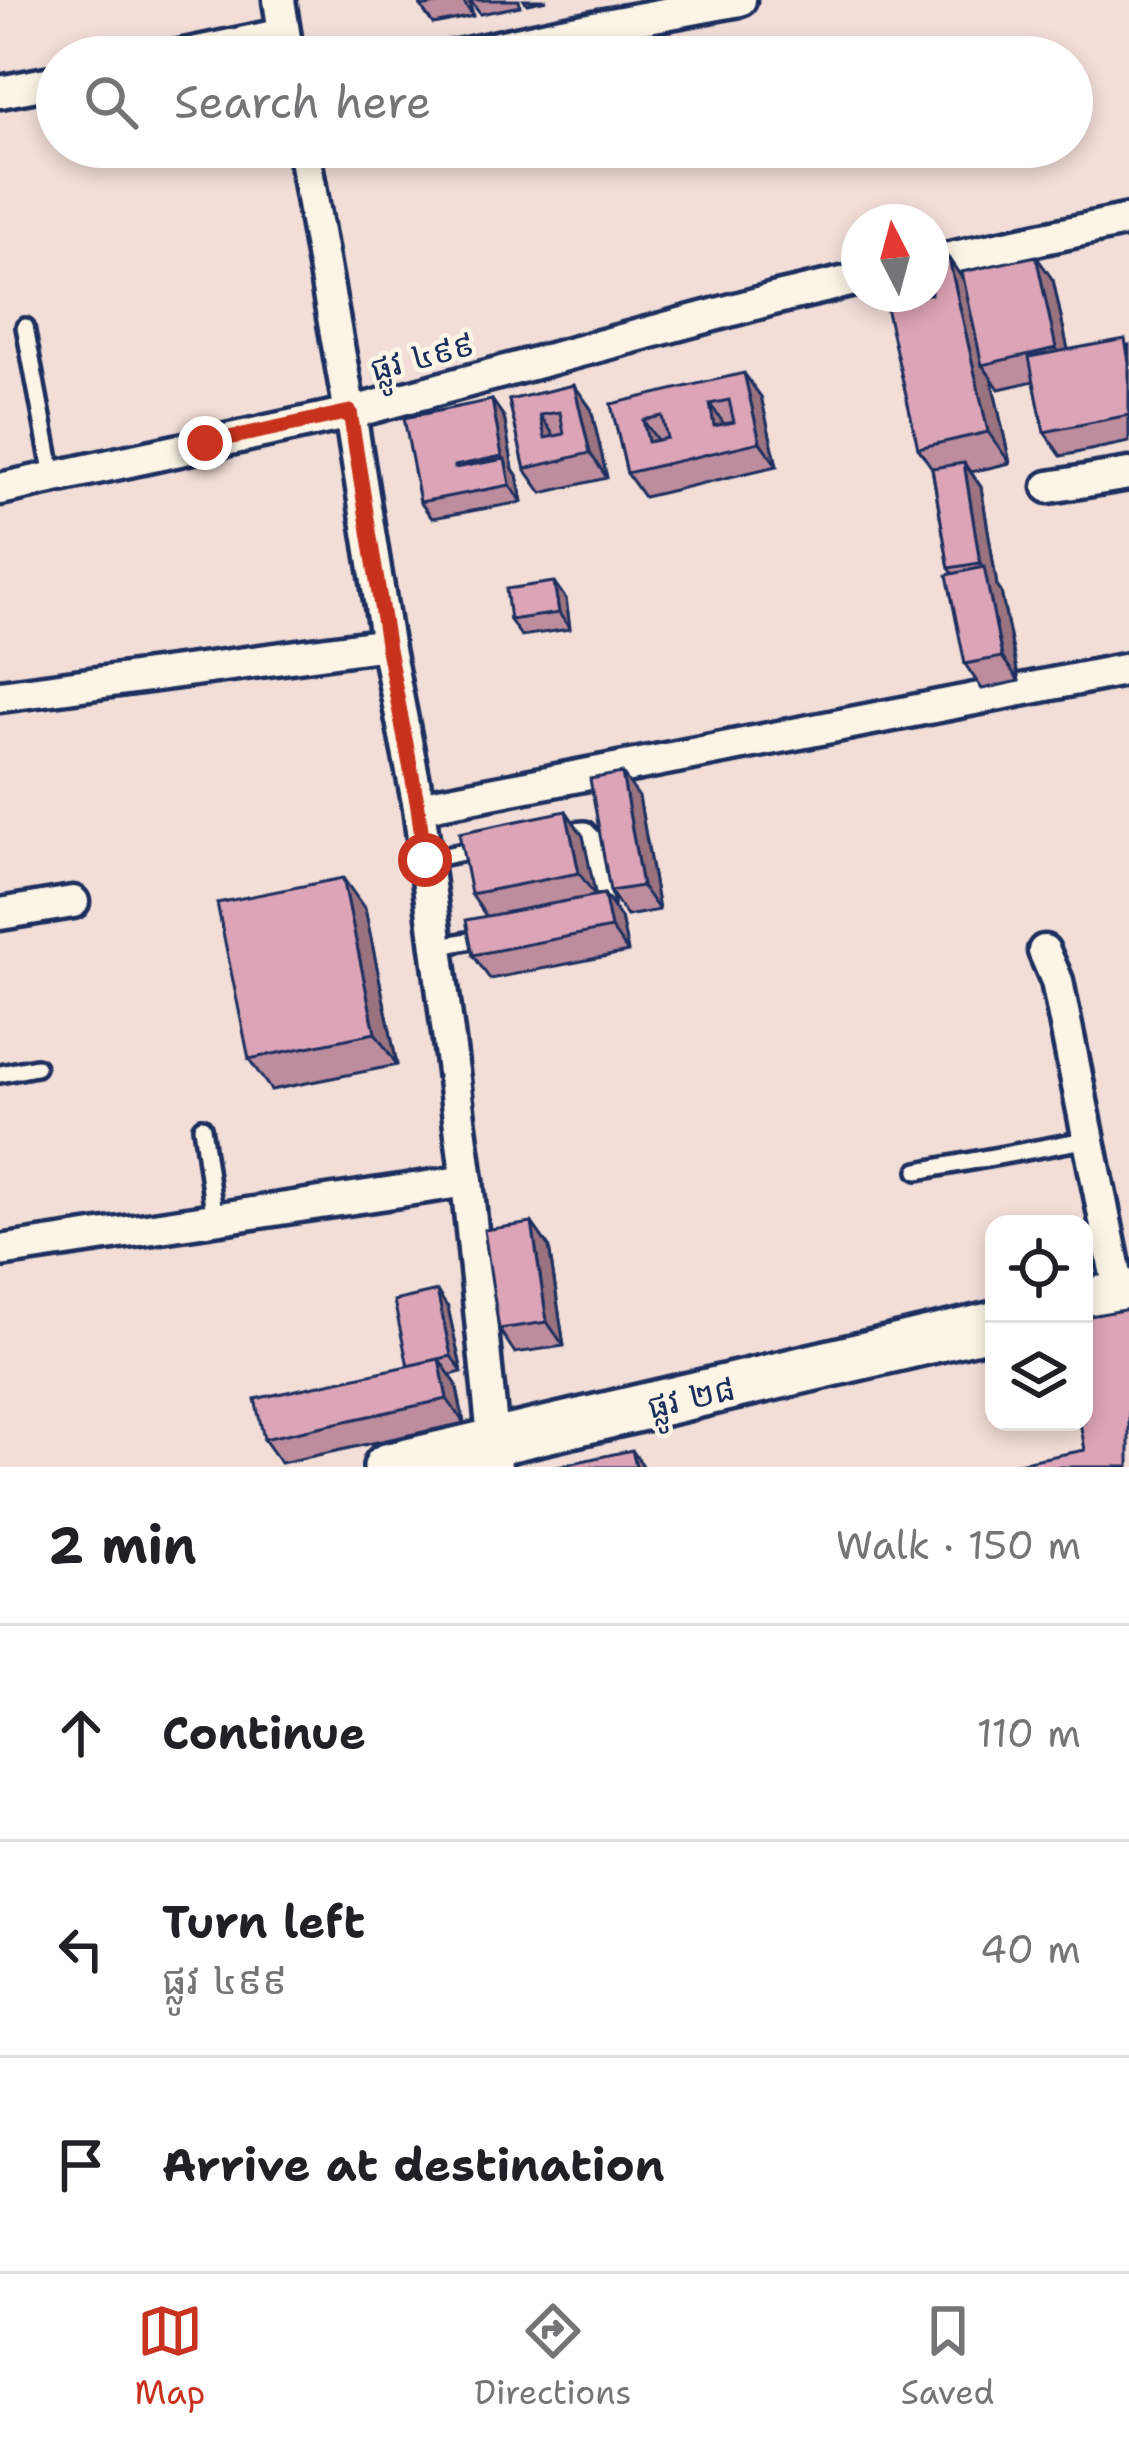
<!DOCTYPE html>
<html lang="en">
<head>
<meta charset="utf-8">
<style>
	:root { --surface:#fff; --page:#f6f6f6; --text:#202124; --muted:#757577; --line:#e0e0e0; --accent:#c8321e }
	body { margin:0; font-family:"Shantell Sans","Noto Sans Khmer",sans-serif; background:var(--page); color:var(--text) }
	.controls { position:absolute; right:36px; bottom:36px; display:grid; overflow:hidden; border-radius:24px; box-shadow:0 6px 18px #0003 }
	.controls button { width:108px; height:108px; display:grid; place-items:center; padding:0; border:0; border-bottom:3px solid var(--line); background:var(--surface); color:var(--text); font:60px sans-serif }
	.compass { position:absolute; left:841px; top:204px; width:108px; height:108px; border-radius:50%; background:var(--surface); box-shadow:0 6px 18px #0003; rotate:354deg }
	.stop { position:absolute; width:36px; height:36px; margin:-27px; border:9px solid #c8321e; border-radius:50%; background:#fff }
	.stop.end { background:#c8321e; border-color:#fff; box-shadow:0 3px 12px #0008 }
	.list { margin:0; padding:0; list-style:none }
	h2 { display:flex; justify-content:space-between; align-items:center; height:156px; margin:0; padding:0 48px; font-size:51px }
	h2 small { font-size:39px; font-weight:400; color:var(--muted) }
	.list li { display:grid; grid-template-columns:78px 1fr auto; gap:36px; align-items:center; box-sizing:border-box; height:216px; padding:0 48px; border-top:3px solid var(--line) }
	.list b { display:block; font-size:45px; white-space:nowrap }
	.list p { margin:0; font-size:39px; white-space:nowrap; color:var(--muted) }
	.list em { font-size:39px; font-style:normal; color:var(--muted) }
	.icon { flex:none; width:66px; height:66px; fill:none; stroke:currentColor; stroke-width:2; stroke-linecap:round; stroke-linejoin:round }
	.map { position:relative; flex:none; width:1129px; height:1467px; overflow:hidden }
	.search { position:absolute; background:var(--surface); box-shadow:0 6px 18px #0003; left:36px; right:36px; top:36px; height:132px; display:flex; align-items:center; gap:30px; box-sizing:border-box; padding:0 42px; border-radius:66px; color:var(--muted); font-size:45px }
	.sheet { height:804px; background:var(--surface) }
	nav { display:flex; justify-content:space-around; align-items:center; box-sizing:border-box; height:168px; border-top:3px solid var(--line); background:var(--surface); font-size:33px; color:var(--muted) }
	nav a { display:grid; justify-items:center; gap:6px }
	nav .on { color:var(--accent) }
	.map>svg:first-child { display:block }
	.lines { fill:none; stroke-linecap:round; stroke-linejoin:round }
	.lane-casing { stroke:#1b2f5e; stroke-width:24 }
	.street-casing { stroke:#1b2f5e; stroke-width:39 }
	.secondary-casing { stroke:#1b2f5e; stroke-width:54 }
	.lane { stroke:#fcf5e5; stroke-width:15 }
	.street { stroke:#fcf5e5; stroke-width:30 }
	.secondary { stroke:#fcf5e5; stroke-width:45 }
	.wall { fill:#bd8d9d; stroke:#1b2f5e; stroke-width:3 }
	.shaded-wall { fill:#9a737f; stroke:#1b2f5e; stroke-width:3 }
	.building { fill:#dca4b6; stroke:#1b2f5e; stroke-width:3; fill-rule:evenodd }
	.route { stroke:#c8321e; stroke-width:15 }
	.labels { text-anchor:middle; stroke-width:9; stroke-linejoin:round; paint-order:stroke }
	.street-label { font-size:33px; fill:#1b2f5e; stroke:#fcf5e5 }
</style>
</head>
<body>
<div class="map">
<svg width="1129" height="1467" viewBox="0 0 1129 1467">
	<rect width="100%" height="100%" fill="#f2ddd7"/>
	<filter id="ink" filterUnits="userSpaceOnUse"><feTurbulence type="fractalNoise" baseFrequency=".00833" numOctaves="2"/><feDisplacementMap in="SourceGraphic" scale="24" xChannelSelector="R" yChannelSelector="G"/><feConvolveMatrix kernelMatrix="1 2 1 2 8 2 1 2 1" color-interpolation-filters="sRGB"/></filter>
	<g filter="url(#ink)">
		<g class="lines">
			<defs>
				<g id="lane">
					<path d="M25,327L53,476"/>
					<path d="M560,832L585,830L592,837L604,904L602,908"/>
					<path d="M425,860L478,849"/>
					<path d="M437,947L487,937"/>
					<path d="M0,1074L36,1067"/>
					<path d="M202,1127L215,1220"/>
					<path d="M918,1171L1090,1139"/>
				</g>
				<g id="street">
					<path d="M279,0L288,57"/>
					<path d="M174,57L284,34"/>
					<path d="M453,57L562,33L740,0"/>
					<path d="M0,92L57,81"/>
					<path d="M303,147L350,413L387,644L419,807L467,1181L496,1467"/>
					<path d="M931,262L1129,220"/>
					<path d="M1049,487L1129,474"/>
					<path d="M0,489L350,413L773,299L859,279"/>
					<path d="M0,696L387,644"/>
					<path d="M419,807L1129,669"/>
					<path d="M0,914L73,902"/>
					<path d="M1044,951L1057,981L1120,1295"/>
					<path d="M0,1251L467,1181"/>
				</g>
				<g id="secondary">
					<path d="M1084,1303L1129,1293"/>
					<path d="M387,1467L994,1325"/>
				</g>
			</defs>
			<use href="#lane" class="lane-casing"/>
			<use href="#street" class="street-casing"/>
			<use href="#secondary" class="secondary-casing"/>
			<use href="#lane" class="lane"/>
			<use href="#street" class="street"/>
			<use href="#secondary" class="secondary"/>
		</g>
		<g class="wall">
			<path d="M420,0H469L473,16L433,24L421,7Z"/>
			<path d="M470,0H519L520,6L480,14Z"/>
			<path d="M524,0H547L527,4Z"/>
			<path d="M949,259L964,281L1053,280L1068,350L1129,345V442L1061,456L1044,432L1034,381L999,389L991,377L1010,463L971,472L981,487L997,586L1001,592L1019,681L982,689L965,664L953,574L949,568L932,468L918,448Z"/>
			<path d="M574,385L591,409L607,478L542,493L525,469L509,400Z"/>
			<path d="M761,397L777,466L644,497L627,473L611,404Z"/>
			<path d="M492,400L504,417L513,469L517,475L522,502L432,518L420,502Z"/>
			<path d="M566,599L570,629L521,636L510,620Z"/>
			<path d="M639,797L659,910L627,916L610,891Z"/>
			<path d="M566,811L583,836L595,895L604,894L621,918L628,952L490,979L473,955L486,916L471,894Z"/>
			<path d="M365,909L397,1065L271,1090L249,1059Z"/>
			<path d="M532,1223L549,1247L564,1346L515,1353L499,1329Z"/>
			<path d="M448,1308L462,1372L450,1375L456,1384L464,1423L281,1463L264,1439L408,1366Z"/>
		</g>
		<g class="shaded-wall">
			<path d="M462,0H469L473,16Z"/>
			<path d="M535,41L546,57H538Z"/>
			<path d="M1036,256L1053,280L1073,373L1056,348Z"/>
			<path d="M949,259L971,291L982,365L991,377L1010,463L988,432Z"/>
			<path d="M744,373L761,397L777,466L760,442Z"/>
			<path d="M574,385L591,409L607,478L590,453Z"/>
			<path d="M492,400L504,417L513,469L517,475L522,502L510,485L506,463L502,456Z"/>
			<path d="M710,404L727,428L731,450L714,426Z"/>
			<path d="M540,415L557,440L562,462L545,438Z"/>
			<path d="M643,420L660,444L665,466L648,442Z"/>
			<path d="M964,463L981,487L997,586L1001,592L1019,681L1002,657L984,569L980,563Z"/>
			<path d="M554,582L566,599L570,629L559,613Z"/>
			<path d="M622,773L639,797L659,910L642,886Z"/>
			<path d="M566,811L583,836L596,897L579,873Z"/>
			<path d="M343,878L365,909L397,1065L375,1033Z"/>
			<path d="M604,894L621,918L628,952L611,928Z"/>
			<path d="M532,1223L549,1247L564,1346L547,1322Z"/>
			<path d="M437,1291L448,1308L462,1372L451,1356Z"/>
			<path d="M439,1359L456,1384L464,1423L447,1399Z"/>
			<path d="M632,1450L644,1467H636Z"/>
		</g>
		<g class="building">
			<path d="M420,0H457L421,7Z"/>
			<path d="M535,41L538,57H491V53L517,49L516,44Z"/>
			<path d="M241,49L242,57H200Z"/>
			<path d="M1036,256L1056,348L982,365L962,272Z"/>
			<path d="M949,259L988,432L918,448L883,294H931V263Z"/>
			<path d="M1125,339L1129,362V415L1044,432L1029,357Z"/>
			<path d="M744,373L760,442L627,473L611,404ZM729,400L734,422L714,426L710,404ZM662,416L667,438L648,442L643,420Z"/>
			<path d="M574,385L590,453L525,469L509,400ZM560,412L564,434L545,438L540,415Z"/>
			<path d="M492,400L502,456L455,466V468L505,459L510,485L420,502L404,418Z"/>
			<path d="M964,463L980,563L949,568L932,468Z"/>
			<path d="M984,567L1002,657L965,664L947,575Z"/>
			<path d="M554,582L559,613L510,620L506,589Z"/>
			<path d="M622,773L642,886L610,891L590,779Z"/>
			<path d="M566,811L579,873L471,894L459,833Z"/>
			<path d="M343,878L375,1033L249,1059L217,903Z"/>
			<path d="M604,894L611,928L473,955L466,920Z"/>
			<path d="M532,1223L547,1322L499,1329L484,1230Z"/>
			<path d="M437,1291L451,1356L408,1366L394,1301Z"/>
			<path d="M1129,1309V1467H996L1085,1450L1080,1422H1084V1317Z"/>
			<path d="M439,1359L447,1399L264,1439L255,1399Z"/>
			<path d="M632,1450L636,1467H554Z"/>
		</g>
	</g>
	<g class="lines" filter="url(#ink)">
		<path class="route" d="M205,443L350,412L387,644L418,807L425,860"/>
	</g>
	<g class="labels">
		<g class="street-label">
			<text transform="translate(422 356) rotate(-15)" y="12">ផ្លូវ ៤៩៩</text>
			<text transform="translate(691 1397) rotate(-13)" y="12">ផ្លូវ ២៨</text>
		</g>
	</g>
</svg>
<div class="controls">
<button><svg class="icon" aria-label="locate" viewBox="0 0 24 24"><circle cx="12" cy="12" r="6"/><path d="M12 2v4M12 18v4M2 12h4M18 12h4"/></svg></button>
<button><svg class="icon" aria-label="layers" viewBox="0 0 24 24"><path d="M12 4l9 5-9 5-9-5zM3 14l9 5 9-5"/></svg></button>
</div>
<svg class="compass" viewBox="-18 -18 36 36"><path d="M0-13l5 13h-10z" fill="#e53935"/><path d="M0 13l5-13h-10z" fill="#757577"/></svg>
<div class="stop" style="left:425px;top:860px"></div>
<div class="stop end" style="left:205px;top:443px"></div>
<div class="search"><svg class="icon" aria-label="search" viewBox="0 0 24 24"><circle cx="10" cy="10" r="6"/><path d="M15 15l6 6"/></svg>Search here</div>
</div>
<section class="sheet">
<h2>2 min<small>Walk · 150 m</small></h2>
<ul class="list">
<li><svg class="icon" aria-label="ahead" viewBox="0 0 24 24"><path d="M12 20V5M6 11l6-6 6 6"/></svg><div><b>Continue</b></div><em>110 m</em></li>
<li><svg class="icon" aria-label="left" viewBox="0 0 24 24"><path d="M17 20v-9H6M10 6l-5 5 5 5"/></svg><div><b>Turn left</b><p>ផ្លូវ ៤៩៩</p></div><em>40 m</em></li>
<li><svg class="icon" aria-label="arrive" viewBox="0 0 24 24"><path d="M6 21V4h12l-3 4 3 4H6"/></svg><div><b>Arrive at destination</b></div></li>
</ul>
</section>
<nav>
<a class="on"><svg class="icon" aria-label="map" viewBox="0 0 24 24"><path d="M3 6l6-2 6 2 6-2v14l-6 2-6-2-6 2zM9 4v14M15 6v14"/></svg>Map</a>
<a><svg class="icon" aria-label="directions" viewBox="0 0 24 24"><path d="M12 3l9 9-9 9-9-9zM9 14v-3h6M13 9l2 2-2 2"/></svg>Directions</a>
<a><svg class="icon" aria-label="saved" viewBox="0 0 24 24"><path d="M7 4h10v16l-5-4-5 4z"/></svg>Saved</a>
</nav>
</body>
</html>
